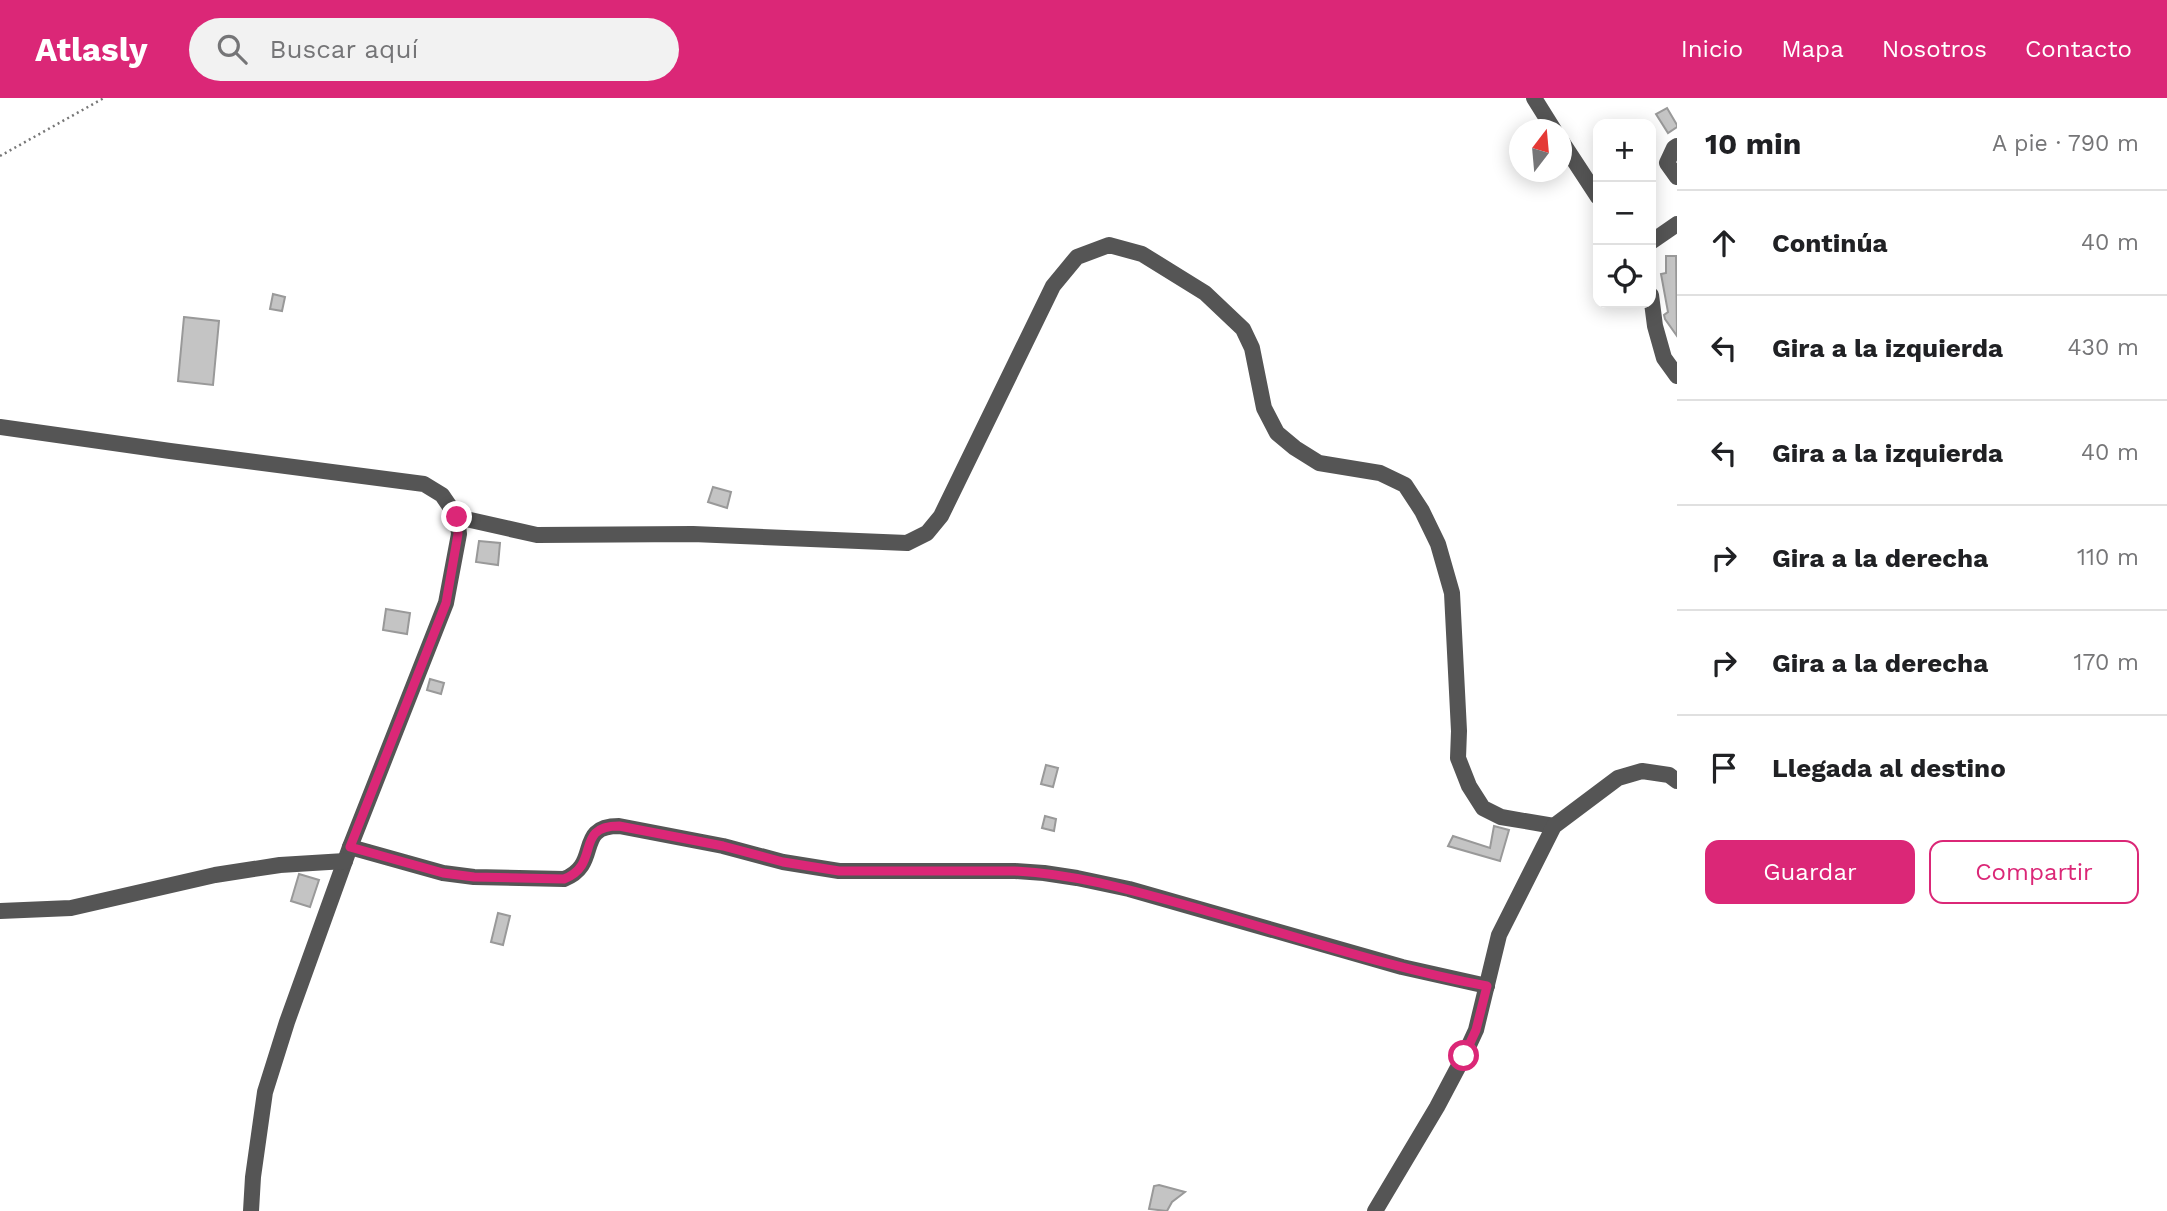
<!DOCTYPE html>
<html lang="es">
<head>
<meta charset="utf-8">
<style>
	:root { --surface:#fff; --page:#f2f2f2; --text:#202124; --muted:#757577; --line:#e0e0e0; --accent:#db2777 }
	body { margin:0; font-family:"Work Sans",sans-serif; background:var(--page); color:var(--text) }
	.controls { position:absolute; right:21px; top:21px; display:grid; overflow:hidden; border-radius:14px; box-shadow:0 4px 18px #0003 }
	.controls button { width:63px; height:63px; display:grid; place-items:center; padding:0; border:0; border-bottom:2px solid var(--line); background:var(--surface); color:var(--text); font:35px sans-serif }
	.compass { position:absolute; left:1509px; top:21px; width:63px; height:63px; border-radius:50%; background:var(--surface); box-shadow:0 4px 18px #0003; rotate:16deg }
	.stop { position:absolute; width:21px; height:21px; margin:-16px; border:5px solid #db2777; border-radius:50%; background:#fff }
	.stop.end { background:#db2777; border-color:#fff; box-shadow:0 2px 7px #0008 }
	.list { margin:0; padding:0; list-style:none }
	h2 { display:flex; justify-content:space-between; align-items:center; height:91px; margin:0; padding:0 28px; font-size:30px }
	h2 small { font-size:23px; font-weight:400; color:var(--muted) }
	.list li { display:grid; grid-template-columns:46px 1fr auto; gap:21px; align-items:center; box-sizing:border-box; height:105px; padding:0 28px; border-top:2px solid var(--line) }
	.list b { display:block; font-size:26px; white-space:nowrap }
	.list em { font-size:23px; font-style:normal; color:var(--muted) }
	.actions { display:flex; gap:14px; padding:21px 28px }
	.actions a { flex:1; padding:16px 0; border:2px solid var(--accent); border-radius:14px; text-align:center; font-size:24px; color:var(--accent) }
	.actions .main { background:var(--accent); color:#fff }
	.icon { flex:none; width:38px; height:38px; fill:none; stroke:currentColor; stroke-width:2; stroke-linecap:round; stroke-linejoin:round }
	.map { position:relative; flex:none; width:1677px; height:1113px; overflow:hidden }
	header { display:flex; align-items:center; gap:42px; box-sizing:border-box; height:98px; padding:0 35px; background:var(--accent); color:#fff }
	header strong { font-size:33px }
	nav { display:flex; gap:38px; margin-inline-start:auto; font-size:24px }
	.search { width:490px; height:63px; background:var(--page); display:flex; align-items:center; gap:18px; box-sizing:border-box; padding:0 24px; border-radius:38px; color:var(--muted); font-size:26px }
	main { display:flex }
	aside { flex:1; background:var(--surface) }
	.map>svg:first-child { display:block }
	.building { fill:#c4c4c4; stroke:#999; stroke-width:2 }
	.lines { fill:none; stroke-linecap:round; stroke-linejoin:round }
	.path { stroke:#777; stroke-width:2.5; stroke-dasharray:2 3.5; stroke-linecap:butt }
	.minor { stroke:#555; stroke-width:16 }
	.route { stroke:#db2777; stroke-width:9 }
</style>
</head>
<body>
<header>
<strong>Atlasly</strong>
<div class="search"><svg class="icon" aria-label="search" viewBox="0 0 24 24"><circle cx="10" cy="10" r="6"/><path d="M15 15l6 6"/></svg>Buscar aquí</div>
<nav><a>Inicio</a><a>Mapa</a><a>Nosotros</a><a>Contacto</a></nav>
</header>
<main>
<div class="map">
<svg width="1677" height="1113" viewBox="0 0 1677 1113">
	<rect width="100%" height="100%" fill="#fff"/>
	<g class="building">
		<path d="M1667,10L1677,27V29L1668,35L1656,16Z"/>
		<path d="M1666,158H1676L1677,238L1665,221L1664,217L1668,214L1661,176L1666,175Z"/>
		<path d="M273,196L285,199L282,213L270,211Z"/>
		<path d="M184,219L219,223L213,287L178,283Z"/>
		<path d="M713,389L731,394L727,410L708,404Z"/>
		<path d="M479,443L500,445L498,467L476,464Z"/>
		<path d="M386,511L410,515L407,536L383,532Z"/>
		<path d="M430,581L444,585L441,596L427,592Z"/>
		<path d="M1046,667L1058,670L1053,689L1041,686Z"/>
		<path d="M1045,718L1056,721L1054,733L1042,730Z"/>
		<path d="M1494,728L1509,732L1500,763L1448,748L1453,738L1490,750Z"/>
		<path d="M299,776L319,782L310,809L291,803Z"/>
		<path d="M498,815L510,818L503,847L491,844Z"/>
		<path d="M1159,1087L1185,1094L1172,1104L1167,1113L1149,1111L1154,1088Z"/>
	</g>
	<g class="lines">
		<path class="path" d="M0,58L104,0"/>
		<g class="minor">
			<path d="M1534,0L1554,32"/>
			<path d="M1562,44L1598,99"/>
			<path d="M1677,48L1674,50L1667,65L1677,79"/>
			<path d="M1651,144L1677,126"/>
			<path d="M1651,197L1655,228L1664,260L1677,278"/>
			<path d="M0,329L170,353L424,386L442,397L457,419L459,436L446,505L350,749L287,924L265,994L253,1079L251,1113"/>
			<path d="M457,419L537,437L693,436L907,445L927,435L941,418L1053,188L1077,159L1109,147L1142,156L1205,195L1243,231L1252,250L1264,310L1277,335L1295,350L1319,365L1380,375L1405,387L1422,413L1438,446L1452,495L1459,633L1458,660L1469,688L1483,710L1501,719L1554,728"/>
			<path d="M350,749L443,775L474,779L564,781C602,766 574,728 619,728L723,748L783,764L839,773H1015L1044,775L1077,780L1129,791L1402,869L1487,888"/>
			<path d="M0,813L71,810L215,777L280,767L345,763"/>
			<path d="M1375,1113L1437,1009L1464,958L1476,932L1499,837L1554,728L1618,680L1642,673L1669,677L1677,683"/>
		</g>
	</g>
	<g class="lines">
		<path class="route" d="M457,419L458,436L446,505L350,749L443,775L474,779L564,781C602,766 573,728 619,728L723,748L783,764L839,773H1015C1079,776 1141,795 1203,812C1297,839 1391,870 1487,888L1476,932L1464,958"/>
	</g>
</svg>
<div class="controls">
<button>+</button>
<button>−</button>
<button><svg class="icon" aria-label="locate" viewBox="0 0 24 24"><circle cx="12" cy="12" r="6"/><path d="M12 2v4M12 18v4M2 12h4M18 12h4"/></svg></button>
</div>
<svg class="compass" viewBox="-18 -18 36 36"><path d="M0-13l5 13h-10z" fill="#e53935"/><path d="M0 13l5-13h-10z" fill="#757577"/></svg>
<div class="stop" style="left:1464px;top:958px"></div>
<div class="stop end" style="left:457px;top:419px"></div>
</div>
<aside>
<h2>10 min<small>A pie · 790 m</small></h2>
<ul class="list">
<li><svg class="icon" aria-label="ahead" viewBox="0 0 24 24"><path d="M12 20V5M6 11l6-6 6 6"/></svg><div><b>Continúa</b></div><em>40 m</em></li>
<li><svg class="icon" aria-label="left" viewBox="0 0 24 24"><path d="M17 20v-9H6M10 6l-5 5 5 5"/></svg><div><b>Gira a la izquierda</b></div><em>430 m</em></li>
<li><svg class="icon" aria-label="left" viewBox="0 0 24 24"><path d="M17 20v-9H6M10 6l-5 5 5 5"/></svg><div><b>Gira a la izquierda</b></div><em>40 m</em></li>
<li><svg class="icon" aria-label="right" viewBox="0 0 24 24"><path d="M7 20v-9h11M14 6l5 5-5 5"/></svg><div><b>Gira a la derecha</b></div><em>110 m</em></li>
<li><svg class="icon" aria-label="right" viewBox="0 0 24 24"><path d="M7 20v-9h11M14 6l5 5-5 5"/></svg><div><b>Gira a la derecha</b></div><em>170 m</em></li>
<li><svg class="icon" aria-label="arrive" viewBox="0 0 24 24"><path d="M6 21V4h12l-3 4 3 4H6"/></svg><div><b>Llegada al destino</b></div></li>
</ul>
<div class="actions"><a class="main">Guardar</a><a>Compartir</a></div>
</aside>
</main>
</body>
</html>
